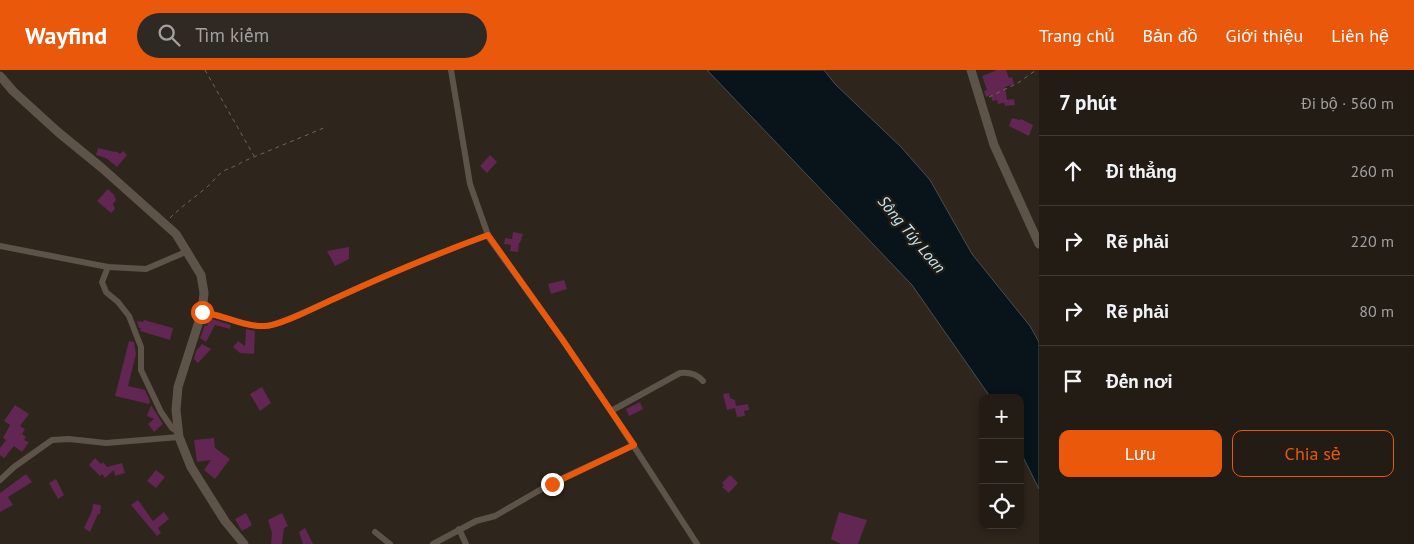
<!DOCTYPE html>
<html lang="vi">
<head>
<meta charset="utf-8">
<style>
	:root { --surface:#221c15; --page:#2e2922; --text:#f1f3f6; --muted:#a2a1a0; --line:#3f3a34; --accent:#ea580c }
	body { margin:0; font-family:"PT Sans",sans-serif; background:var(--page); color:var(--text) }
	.controls { position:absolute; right:15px; bottom:15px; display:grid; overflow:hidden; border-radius:10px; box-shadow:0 2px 8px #0003 }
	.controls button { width:45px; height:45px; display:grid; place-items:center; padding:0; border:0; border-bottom:1px solid var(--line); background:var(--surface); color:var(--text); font:25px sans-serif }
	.stop { position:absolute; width:15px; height:15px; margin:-11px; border:4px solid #ea580c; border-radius:50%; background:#fff }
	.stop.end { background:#ea580c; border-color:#fff; box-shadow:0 1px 5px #0008 }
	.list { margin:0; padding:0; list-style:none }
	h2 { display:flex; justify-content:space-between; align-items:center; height:65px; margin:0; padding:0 20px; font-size:21px }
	h2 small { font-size:16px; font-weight:400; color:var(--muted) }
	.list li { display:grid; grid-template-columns:32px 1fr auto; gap:15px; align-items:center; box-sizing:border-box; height:70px; padding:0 20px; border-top:1px solid var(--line) }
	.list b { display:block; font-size:19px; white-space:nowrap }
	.list em { font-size:16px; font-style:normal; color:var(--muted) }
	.actions { display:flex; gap:10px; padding:15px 20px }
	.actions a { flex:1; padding:11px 0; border:1px solid var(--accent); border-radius:10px; text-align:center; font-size:18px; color:var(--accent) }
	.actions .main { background:var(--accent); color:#fff }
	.icon { flex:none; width:28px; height:28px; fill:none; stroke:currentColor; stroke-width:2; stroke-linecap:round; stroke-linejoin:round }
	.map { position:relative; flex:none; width:1039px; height:474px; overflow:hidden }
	header { display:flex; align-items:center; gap:30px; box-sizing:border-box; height:70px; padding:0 25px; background:var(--accent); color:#fff }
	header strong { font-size:24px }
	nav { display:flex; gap:28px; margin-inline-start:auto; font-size:18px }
	.search { width:350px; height:45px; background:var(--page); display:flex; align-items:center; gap:12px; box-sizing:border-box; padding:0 18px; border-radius:28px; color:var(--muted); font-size:19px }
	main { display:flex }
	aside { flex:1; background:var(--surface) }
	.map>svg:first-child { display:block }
	.water { fill:#081419; stroke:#484f50 }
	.building { fill:#612651 }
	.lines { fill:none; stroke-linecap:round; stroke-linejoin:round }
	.path { stroke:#6f675f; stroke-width:1; stroke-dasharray:4 4; stroke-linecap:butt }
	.street { stroke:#5d5349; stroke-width:6 }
	.secondary { stroke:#5d5349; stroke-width:9 }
	.route { stroke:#ea580c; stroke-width:6 }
	.labels { text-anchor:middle; stroke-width:5; stroke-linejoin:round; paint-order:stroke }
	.water-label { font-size:16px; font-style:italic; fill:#bceafb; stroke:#241c13 }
</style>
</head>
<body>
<header>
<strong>Wayfind</strong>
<div class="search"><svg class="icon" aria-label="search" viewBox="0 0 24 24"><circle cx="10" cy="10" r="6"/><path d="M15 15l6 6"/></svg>Tìm kiếm</div>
<nav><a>Trang chủ</a><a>Bản đồ</a><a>Giới thiệu</a><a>Liên hệ</a></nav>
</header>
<main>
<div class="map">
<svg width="1039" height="474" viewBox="0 0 1039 474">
	<rect width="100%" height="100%" fill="#2e251c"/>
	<path class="water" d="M707,0H824L835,14L901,77L930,110L972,184L1030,256L1039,272V419L1020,381V328H991L912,215Z"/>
	<g class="building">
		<path d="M997,0H1006L1009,8L1012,7L1014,14L1005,17L1007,30L1014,29L1015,35L1005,36L1004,33L998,34L997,30L992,31L991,25L986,27L984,21L987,20L982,6Z"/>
		<path d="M1012,48L1020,50L1021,49L1033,55L1029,66L1009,56Z"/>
		<path d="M98,78L115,82L116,81L120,84L123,81L127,85L117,97L106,88L96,85Z"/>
		<path d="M490,85L497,92L487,103L480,96Z"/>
		<path d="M108,119L114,125L116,130L113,134L115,139L111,143L97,131Z"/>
		<path d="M513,162L523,164L520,173H519L518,182L510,181L511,175L504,174L505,168L512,169Z"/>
		<path d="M349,177V189L335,196L327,181Z"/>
		<path d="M564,210L567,219L551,224L548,214Z"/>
		<path d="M209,248L231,255L230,259L215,255L206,272L200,268L205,255L207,256Z"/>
		<path d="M144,250L173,258L170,270L140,261L141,258H139L137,251L143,252Z"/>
		<path d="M246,259L255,261L254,284L240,283L233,277L238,271L245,276Z"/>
		<path d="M129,271L134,272L136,284L128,316L145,320L150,331L149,334L115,326Z"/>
		<path d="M202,274L211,279L198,293L194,289L196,281Z"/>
		<path d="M262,317L271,333L260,341L250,324Z"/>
		<path d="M729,323L730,328L735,330L736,336L748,334L749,340L744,341L745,346L737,347L735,338L727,340L723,324Z"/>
		<path d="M640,332L643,339L629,346L626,339Z"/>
		<path d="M15,335L29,344L20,356L25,359L22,364L26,367L24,370L29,372L22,382L14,376L4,388L0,385V378L6,370L3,368L10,355L4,351Z"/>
		<path d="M151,335L163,354L154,362L148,354L154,349L147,346Z"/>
		<path d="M214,368L215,378L230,389L215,409L204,400L211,390L197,392L194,370Z"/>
		<path d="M95,388L101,394L103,392L107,397L122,393L125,403L115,406L114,400L105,408L102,404L100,406L89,395Z"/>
		<path d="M156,400L165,407L156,418L147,411Z"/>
		<path d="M26,404L32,412L8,427L13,435L0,442V423Z"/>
		<path d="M730,405L738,413L729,423L722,417L724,415L722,413Z"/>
		<path d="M56,409L64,425L58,429L49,413Z"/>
		<path d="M138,430L153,451L164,442L169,449L158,458L161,463L157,466L131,435Z"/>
		<path d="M93,434L101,435L100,444H98L90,462L84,458L92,441Z"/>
		<path d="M839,442L867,450L858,474H841L831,469Z"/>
		<path d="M246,443L252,455L242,461L235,449Z"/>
		<path d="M282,443L288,456L284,458L282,474H271L272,463L268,450Z"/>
		<path d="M305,458L313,474H303L299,462Z"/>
	</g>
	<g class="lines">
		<g class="path">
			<path d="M205,0L254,86"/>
			<path d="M989,27L1018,13L1036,0"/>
			<path d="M170,148C182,136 194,128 207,117C213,112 217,105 224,101C230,97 236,97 242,92L326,57"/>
		</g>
		<g class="street">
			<path d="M451,0L470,114L489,168L562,269L611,341L697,474"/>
			<path d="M0,176L108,197L146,199L188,181"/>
			<path d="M108,197L102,212L106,222L118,232L129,246L141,277V300L161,342L172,358L178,362"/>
			<path d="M202,242C224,245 243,257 265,256C280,256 320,234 336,228C386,205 436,184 488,165"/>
			<path d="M611,341L680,303C690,302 697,304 703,311"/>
			<path d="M0,410L14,397L52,370L69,369L106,373L179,367"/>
			<path d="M459,459L466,474"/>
			<path d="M375,462L390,474"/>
			<path d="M433,474L476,451L495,446L552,413L634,375"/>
		</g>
		<g class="secondary">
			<path d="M971,0L994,75L1039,174"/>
			<path d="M0,6L13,21L58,62L102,98L176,164L201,205L204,223L202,242L178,317L176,340L179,367L191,397L225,451L244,474"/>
		</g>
	</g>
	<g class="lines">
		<path class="route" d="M202,242C223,245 244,257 265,256C280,256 320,235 336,228C386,205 436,184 488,165L562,269L634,375L552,414"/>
	</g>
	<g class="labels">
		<g class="water-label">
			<text transform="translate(912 164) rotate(50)" y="6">Sông Túy Loan</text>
		</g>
	</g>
</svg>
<div class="controls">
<button>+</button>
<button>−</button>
<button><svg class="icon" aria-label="locate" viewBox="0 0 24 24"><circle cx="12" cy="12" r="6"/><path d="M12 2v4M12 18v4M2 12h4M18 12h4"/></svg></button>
</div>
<div class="stop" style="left:202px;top:242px"></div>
<div class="stop end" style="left:552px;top:414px"></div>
</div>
<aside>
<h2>7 phút<small>Đi bộ · 560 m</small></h2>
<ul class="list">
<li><svg class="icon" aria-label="ahead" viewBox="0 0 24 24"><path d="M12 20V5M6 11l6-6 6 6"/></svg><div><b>Đi thẳng</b></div><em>260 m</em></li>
<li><svg class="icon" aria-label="right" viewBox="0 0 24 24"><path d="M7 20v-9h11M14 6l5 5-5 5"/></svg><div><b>Rẽ phải</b></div><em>220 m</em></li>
<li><svg class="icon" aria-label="right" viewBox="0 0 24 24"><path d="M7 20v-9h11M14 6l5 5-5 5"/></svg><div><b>Rẽ phải</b></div><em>80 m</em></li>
<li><svg class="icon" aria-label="arrive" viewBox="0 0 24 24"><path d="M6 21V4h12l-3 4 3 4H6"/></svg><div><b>Đến nơi</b></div></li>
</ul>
<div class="actions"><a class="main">Lưu</a><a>Chia sẻ</a></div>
</aside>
</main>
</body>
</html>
